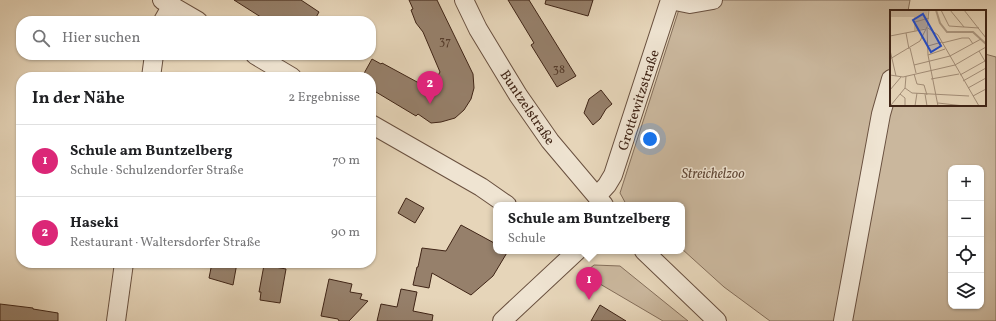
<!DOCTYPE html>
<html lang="de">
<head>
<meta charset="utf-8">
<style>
	:root { --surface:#fff; --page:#f2f2f2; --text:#202124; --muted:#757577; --line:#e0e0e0; --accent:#db2777 }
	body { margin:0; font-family:Vollkorn,serif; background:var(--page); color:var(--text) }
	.controls { position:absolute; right:12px; bottom:12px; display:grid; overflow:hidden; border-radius:8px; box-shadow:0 1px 3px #0004 }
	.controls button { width:36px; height:36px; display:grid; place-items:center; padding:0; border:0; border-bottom:1px solid var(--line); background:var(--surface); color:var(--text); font:20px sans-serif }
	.you { position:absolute; left:650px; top:139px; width:14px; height:14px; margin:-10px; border:3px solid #fff; border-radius:50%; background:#1a73e8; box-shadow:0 0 0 6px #1a73e833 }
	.badge { display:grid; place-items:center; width:26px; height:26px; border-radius:50%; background:var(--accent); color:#fff; font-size:13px; font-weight:700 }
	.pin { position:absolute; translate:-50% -33px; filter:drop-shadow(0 1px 2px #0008) }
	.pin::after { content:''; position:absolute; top:21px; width:14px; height:12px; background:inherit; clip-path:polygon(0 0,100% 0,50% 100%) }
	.popup { position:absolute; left:493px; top:202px; width:192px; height:52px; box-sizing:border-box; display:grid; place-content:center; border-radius:8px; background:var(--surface); filter:drop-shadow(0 1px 3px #0005); font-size:13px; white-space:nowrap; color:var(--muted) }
	.popup b { font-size:15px; color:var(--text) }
	.popup::after { content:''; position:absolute; left:50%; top:100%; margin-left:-8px; border:8px solid transparent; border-top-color:var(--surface) }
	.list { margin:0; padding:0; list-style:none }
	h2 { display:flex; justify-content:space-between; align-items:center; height:52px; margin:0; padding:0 16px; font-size:17px }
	h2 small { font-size:13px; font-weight:400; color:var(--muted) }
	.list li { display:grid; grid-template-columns:26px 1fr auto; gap:12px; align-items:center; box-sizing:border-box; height:72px; padding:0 16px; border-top:1px solid var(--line) }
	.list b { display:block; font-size:15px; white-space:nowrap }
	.list p { margin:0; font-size:13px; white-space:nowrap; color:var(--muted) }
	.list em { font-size:13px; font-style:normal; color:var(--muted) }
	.icon { flex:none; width:22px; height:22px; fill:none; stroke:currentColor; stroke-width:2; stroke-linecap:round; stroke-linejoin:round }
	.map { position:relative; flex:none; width:996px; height:321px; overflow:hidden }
	.search { position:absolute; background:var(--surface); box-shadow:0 1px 3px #0004; left:16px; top:16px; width:360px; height:44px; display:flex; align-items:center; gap:10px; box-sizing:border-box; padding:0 14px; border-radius:16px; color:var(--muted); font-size:15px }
	.panel { position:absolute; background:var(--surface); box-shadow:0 1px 3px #0004; left:16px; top:72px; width:360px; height:196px; border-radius:16px }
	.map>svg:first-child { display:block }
	.green { fill:#cab79d; stroke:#846e5a; fill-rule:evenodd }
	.building { fill:#96806b; stroke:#3f2416 }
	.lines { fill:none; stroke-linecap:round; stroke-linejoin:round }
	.minor-casing { stroke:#69503f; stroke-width:20 }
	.minor { stroke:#efe4d2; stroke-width:18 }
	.labels { text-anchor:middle; stroke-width:3; stroke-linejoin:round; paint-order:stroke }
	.number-label { font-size:12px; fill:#553b2b }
	.street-label { font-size:14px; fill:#3f2416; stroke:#efe4d2 }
	.park-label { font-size:14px; font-style:italic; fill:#624938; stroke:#efe4d2 }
	.inset-river { fill:none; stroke:#ad9982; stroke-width:2 }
	.inset-road { fill:none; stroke:#a38e78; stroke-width:1 }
	.view { fill:#1d4ed8; fill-opacity:0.15; stroke:#1d4ed8; stroke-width:2 }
	.inset-edge { fill:none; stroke:#3f2416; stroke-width:2 }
</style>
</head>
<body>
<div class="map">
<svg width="996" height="321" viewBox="0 0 996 321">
	<rect width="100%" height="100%" fill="#e6d5b9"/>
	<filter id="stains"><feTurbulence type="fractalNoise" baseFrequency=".005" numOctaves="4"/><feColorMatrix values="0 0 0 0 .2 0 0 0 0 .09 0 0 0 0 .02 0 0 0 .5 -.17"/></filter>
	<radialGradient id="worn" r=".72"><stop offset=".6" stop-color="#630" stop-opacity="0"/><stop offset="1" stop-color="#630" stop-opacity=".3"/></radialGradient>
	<g class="green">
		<path d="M682,0H910L908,11H891V105H985V54L996,57V321H770L724,287L682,249V205H627L626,204L620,193ZM951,168H981V306H951Z"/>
		<path d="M594,265L620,266L688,321H663L583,274Z"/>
	</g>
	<g class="building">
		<path d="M234,0H301L319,12L314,21H267Z"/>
		<path d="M409,0H437L473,74L474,88L471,99L464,110L455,118L441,122L431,123L418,114L416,116L371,89V77H362L372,59L381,64L382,63L430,89L440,72L423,32L416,23L411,10L413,9Z"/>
		<path d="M508,0H529L576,76L557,87L531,45L534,43Z"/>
		<path d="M546,0H593L588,16L545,4Z"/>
		<path d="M601,90L612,104L606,109L600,119L593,125L584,113L589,99Z"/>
		<path d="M406,198L424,208L415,223L398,213Z"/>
		<path d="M461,225L496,244V251H508L493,276L471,295L432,273L429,288L413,285L417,267H418L422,248L446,251Z"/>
		<path d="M212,263H237L233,285L209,278Z"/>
		<path d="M264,265L286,269L280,303L260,300L261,292H259Z"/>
		<path d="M329,279L352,284L350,292L362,294L360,299L368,301L349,321H339L338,319L321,316Z"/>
		<path d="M401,289L417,292L413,311L433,315L432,321H377L381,304L397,307Z"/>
		<path d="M0,304L33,308V309L58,313V321H0Z"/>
		<path d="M600,305L626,321H591Z"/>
	</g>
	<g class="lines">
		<defs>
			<g id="minor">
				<path d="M162,0L198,21"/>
				<path d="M464,0L478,29L518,95L550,141L604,205"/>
				<path d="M670,0L690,4L713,0"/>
				<path d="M163,21L172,5"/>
				<path d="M255,55L292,77"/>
				<path d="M151,77L154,55"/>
				<path d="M371,124L481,187L507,205"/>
				<path d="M597,196L607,185L613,175L670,0"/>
				<path d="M644,251L717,321"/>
				<path d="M116,321L124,263"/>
				<path d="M502,321L577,251"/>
				<path d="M843,321L881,114L891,79"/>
			</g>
		</defs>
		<use href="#minor" class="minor-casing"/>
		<use href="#minor" class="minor"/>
	</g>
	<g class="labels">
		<g class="number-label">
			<text x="445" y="45">37</text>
			<text x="559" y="73">38</text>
		</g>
		<g class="street-label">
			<text transform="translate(638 100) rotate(-72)" y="5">Grottewitzstraße</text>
			<text transform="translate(528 107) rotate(56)" y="5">Buntzelstraße</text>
		</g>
		<g class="park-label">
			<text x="713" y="178">Streichelzoo</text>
		</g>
	</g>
	<g transform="translate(890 10)">
		<rect width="96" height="96" fill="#e6d5b9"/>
		<path d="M1,0H38L36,18L24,21V7H0Z" fill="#cab79d"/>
		<path class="inset-river" d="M46,0L50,13L57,22H83L96,34"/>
		<path class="inset-road" d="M51,0L59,16L89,18M60,0L74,17M74,0L96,28M25,12L39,8M37,17L38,45L48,96M38,18L48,25L89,96M16,23L19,39M0,26L36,19M52,33L72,28H79L83,34M38,36L52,32M20,38L26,63M0,40L6,66M89,41L96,53M38,45L55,39M0,49L30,31L37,17L39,0M24,55L60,46L91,29M24,64L27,74L34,75L37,85M0,65L13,67L65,55L96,37M70,65L95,51M41,69L69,64M73,71L96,58M15,78L22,83L79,86M78,78L96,68M0,80L11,67M10,84L15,88V96M35,84L37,96M83,86L96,79M48,93L74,96M1,95L15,78L16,66M25,96L27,83"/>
		<path class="view" d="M33,4L51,36L41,42L23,10Z"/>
		<rect width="96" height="96" class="inset-edge"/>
	</g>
	<rect width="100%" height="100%" filter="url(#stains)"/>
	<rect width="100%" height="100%" fill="url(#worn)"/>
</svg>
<div class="controls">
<button>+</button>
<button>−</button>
<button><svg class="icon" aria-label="locate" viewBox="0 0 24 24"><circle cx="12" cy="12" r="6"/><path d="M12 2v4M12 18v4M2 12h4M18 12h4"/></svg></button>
<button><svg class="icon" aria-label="layers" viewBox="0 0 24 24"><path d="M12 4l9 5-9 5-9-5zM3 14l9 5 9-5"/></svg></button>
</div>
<div class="you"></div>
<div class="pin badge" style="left:589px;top:300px">1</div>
<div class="popup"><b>Schule am Buntzelberg</b>Schule</div>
<div class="pin badge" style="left:430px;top:104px">2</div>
<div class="search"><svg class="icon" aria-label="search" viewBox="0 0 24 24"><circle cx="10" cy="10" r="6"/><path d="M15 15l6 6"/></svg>Hier suchen</div>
<section class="panel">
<h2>In der Nähe<small>2 Ergebnisse</small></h2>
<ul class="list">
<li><span class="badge">1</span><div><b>Schule am Buntzelberg</b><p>Schule · Schulzendorfer Straße</p></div><em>70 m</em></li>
<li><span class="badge">2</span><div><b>Haseki</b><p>Restaurant · Waltersdorfer Straße</p></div><em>90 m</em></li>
</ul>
</section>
</div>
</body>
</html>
